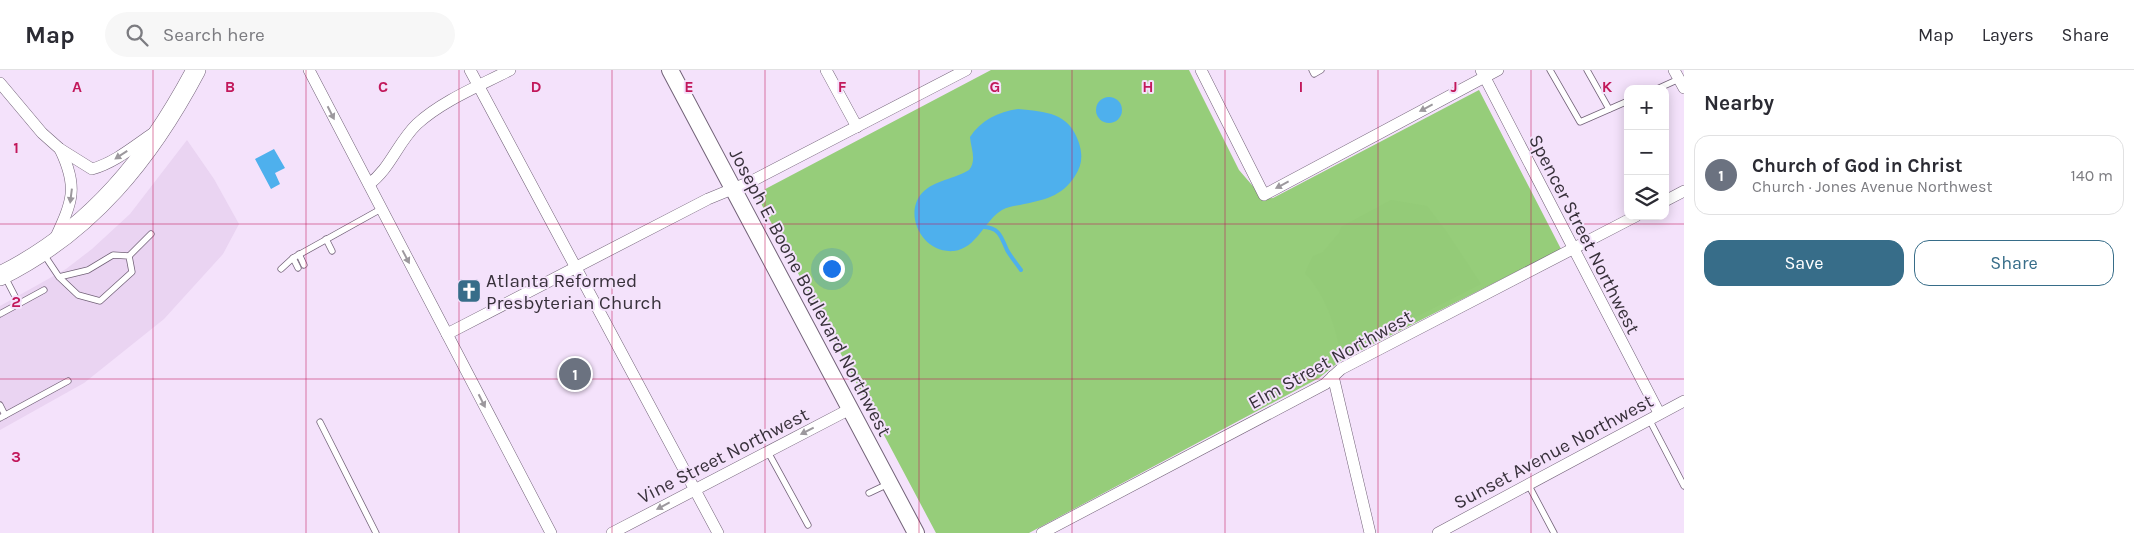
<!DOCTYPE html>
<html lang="en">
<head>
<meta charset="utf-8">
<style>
	:root { --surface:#fff; --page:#f7f7f7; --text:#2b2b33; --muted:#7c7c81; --line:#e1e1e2; --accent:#376d89 }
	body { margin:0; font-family:Karla,sans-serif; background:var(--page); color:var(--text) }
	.controls { position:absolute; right:15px; top:15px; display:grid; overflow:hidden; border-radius:10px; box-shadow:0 2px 12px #0003 }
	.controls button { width:45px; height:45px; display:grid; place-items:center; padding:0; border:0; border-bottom:1px solid var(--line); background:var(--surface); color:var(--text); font:25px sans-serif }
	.you { position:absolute; left:831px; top:198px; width:18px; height:18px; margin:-12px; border:4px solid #fff; border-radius:50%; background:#1a73e8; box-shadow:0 0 0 8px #1a73e833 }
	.badge { display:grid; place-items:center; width:32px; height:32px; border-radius:50%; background:var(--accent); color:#fff; font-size:16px; font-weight:700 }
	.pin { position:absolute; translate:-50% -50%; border:2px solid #fff; box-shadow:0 1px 5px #0006 }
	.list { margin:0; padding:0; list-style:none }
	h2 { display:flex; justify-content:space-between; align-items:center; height:65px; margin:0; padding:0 20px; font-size:21px }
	h2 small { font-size:16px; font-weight:400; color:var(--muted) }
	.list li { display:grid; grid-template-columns:32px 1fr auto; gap:15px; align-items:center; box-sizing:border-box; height:80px; margin:0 10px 10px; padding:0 10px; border:1px solid var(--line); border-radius:15px }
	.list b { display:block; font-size:19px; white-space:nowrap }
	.list p { margin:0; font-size:16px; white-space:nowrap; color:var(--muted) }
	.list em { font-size:16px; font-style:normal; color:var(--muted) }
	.actions { display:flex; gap:10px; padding:15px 20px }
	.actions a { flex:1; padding:11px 0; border:1px solid var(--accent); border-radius:15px; text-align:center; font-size:18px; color:var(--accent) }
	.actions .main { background:var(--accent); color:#fff }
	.icon { flex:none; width:28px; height:28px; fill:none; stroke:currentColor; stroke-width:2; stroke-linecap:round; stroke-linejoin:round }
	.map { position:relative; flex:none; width:1684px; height:463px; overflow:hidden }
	header { display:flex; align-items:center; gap:30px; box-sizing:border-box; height:70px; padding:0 25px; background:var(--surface); border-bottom:1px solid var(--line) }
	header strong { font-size:24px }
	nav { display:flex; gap:28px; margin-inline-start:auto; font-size:18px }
	.search { width:350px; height:45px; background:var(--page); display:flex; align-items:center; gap:12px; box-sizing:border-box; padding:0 18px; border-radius:28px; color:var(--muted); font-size:19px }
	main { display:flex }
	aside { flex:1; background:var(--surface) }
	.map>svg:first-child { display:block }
	.built { fill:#ead4f2 }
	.green { fill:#96cd7a }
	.forest { fill:#94cb78 }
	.water { fill:#4eb0ed }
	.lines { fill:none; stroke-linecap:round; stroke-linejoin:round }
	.stream { stroke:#4eb0ed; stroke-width:4 }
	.lane-casing { stroke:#726278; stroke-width:7 }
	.street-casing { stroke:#726278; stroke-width:12 }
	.secondary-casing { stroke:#726278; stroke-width:18 }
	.primary-casing { stroke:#726278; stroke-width:20 }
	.lane { stroke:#fff; stroke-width:5.5 }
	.street { stroke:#fff; stroke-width:11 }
	.secondary { stroke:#fff; stroke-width:16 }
	.primary { stroke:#fff; stroke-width:19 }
	.oneway { fill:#9c989d }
	.grid { fill:none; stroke:#c2185b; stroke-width:1; stroke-opacity:0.55 }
	.labels { text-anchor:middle; stroke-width:4; stroke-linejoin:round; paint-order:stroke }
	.street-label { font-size:19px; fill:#38313b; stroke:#f4e2fb }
	.poi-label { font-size:19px; fill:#38313b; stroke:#f4e2fb; text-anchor:start }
	.grid-label { font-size:16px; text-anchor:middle; font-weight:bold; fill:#c2185b; stroke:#f4e2fb; stroke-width:4; stroke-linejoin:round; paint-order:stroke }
</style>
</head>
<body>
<header>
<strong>Map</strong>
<div class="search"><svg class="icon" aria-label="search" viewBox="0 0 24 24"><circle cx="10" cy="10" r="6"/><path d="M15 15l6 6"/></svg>Search here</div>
<nav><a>Map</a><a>Layers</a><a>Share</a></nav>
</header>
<main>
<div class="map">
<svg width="1684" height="463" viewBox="0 0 1684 463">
	<rect width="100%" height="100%" fill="#f4e2fb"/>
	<path class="built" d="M187,70L214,109L239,154L223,184L164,249L84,313L0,360V236L66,199L92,179L130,144Z"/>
	<path class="green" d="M991,0H1189L1239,100L1264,129L1273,128L1479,20L1561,179L1340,291L1319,308L1029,463H936L756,124Z"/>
	<path class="forest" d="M1391,130L1427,136L1446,161L1481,214L1341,285C1335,254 1326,226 1305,203L1313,186L1323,182L1339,163L1341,157Z"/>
	<g class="water">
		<circle cx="1109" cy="40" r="13"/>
		<path d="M1018,39C1046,42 1069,42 1079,73C1083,86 1082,95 1075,106C1062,127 1043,130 1020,135C1014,136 1007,137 1002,140C984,151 977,178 954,181C922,184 903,144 922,123C934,110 955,109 969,100C977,90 971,79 970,67C981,50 998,42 1018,39Z"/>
		<path d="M274,79L285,98L275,103L280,114L271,119L255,89Z"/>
	</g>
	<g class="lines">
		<path class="stream" d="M984,157C1000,158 1001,167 1007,180C1011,187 1016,193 1021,200"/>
		<defs>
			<g id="lane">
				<path d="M1312,0L1314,4L1321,0"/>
				<path d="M1550,0L1580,52L1628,31"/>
				<path d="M1587,0L1609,39"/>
				<path d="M1657,19L1679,9"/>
				<path d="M326,169L332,181"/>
				<path d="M43,183L59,207L78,225L100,231L132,202L129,186L113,185L88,200L59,207"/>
				<path d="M299,184L304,195"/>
				<path d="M129,186L151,164"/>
				<path d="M293,188L298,198"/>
				<path d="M281,199L293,188L381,139"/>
				<path d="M5,207L19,234"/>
				<path d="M0,244L44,220"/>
				<path d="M0,335L5,345"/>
				<path d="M0,348L68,311"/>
				<path d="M1649,349L1684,416"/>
				<path d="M320,352L376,463"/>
				<path d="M768,382L808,455"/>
				<path d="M1528,414L1554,463"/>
				<path d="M869,423L888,414"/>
			</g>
			<g id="street">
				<path d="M309,0L551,463"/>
				<path d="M470,0L718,463"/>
				<path d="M826,0L857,57"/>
				<path d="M1201,0L1264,125L1498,0"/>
				<path d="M1481,0L1659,343"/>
				<path d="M1674,0L1684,18"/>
				<path d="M0,13L42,63L60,79L92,99C114,93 133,77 152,64"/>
				<path d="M369,114C390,99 398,72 417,54C442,31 479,16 510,0"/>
				<path d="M1665,131L1684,121"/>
				<path d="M55,169C72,132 79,118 60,79"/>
				<path d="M447,264L708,129L752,111L966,0"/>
				<path d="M1333,306L1370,463"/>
				<path d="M612,463L850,339"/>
				<path d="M1042,463L1325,314L1341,299L1636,146"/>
				<path d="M1438,463L1684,331"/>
			</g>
			<path id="secondary" d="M670,0L916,463"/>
			<path id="primary" d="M0,206C91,161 150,87 196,0"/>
		</defs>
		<use href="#lane" class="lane-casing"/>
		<use href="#street" class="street-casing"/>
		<use href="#secondary" class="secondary-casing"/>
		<use href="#primary" class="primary-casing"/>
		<use href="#lane" class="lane"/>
		<use href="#street" class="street"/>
		<use href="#secondary" class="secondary"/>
		<use href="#primary" class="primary"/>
	</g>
	<defs><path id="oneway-solid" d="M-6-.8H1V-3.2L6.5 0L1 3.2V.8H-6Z" transform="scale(1.25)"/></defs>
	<g class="oneway">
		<use href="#oneway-solid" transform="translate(1426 38) rotate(152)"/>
		<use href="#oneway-solid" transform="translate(331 43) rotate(63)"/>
		<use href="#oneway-solid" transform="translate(121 85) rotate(147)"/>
		<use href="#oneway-solid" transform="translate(1282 115) rotate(152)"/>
		<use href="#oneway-solid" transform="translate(71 126) rotate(97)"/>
		<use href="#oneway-solid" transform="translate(406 187) rotate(62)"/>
		<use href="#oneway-solid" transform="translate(482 331) rotate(63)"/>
		<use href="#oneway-solid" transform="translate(807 361) rotate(153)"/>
		<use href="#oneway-solid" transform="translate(663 436) rotate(152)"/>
	</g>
	<path class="grid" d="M153,0V463M306,0V463M459,0V463M612,0V463M765,0V463M919,0V463M1072,0V463M1225,0V463M1378,0V463M1531,0V463M0,154H1684M0,309H1684"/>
	<defs>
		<symbol id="church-square" viewBox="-11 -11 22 22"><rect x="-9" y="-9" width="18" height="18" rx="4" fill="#376d89" stroke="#f4e2fb"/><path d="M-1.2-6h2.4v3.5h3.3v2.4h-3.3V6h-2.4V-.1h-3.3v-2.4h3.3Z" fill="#fff"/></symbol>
	</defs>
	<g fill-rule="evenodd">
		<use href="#church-square" x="455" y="207" width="28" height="28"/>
	</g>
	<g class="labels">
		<g class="street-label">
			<text transform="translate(1585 164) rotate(63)" y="7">Spencer Street Northwest</text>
			<text transform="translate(811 222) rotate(62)" y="7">Joseph E. Boone Boulevard Northwest</text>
			<text transform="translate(1330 289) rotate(-29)" y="7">Elm Street Northwest</text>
			<text transform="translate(1553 381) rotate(-28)" y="7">Sunset Avenue Northwest</text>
			<text transform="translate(723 385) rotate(-27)" y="7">Vine Street Northwest</text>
		</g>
		<g class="poi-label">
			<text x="486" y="217">Atlanta Reformed<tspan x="486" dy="22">Presbyterian Church</tspan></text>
		</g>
	</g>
	<g class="grid-label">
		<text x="77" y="22">A</text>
		<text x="230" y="22">B</text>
		<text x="383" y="22">C</text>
		<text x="536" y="22">D</text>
		<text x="689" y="22">E</text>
		<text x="842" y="22">F</text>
		<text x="995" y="22">G</text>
		<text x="1148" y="22">H</text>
		<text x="1301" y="22">I</text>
		<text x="1454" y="22">J</text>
		<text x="1607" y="22">K</text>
		<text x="16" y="83">1</text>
		<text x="16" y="237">2</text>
		<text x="16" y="392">3</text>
	</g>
</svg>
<div class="controls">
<button>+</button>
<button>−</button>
<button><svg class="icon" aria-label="layers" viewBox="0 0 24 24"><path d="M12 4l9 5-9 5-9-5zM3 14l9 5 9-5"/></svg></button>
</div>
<div class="you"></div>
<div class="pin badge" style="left:575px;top:304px;background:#6b7280">1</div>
</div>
<aside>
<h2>Nearby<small></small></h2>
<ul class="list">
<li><span class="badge" style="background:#6b7280">1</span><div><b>Church of God in Christ</b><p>Church · Jones Avenue Northwest</p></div><em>140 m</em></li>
</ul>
<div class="actions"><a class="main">Save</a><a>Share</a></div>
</aside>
</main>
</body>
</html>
